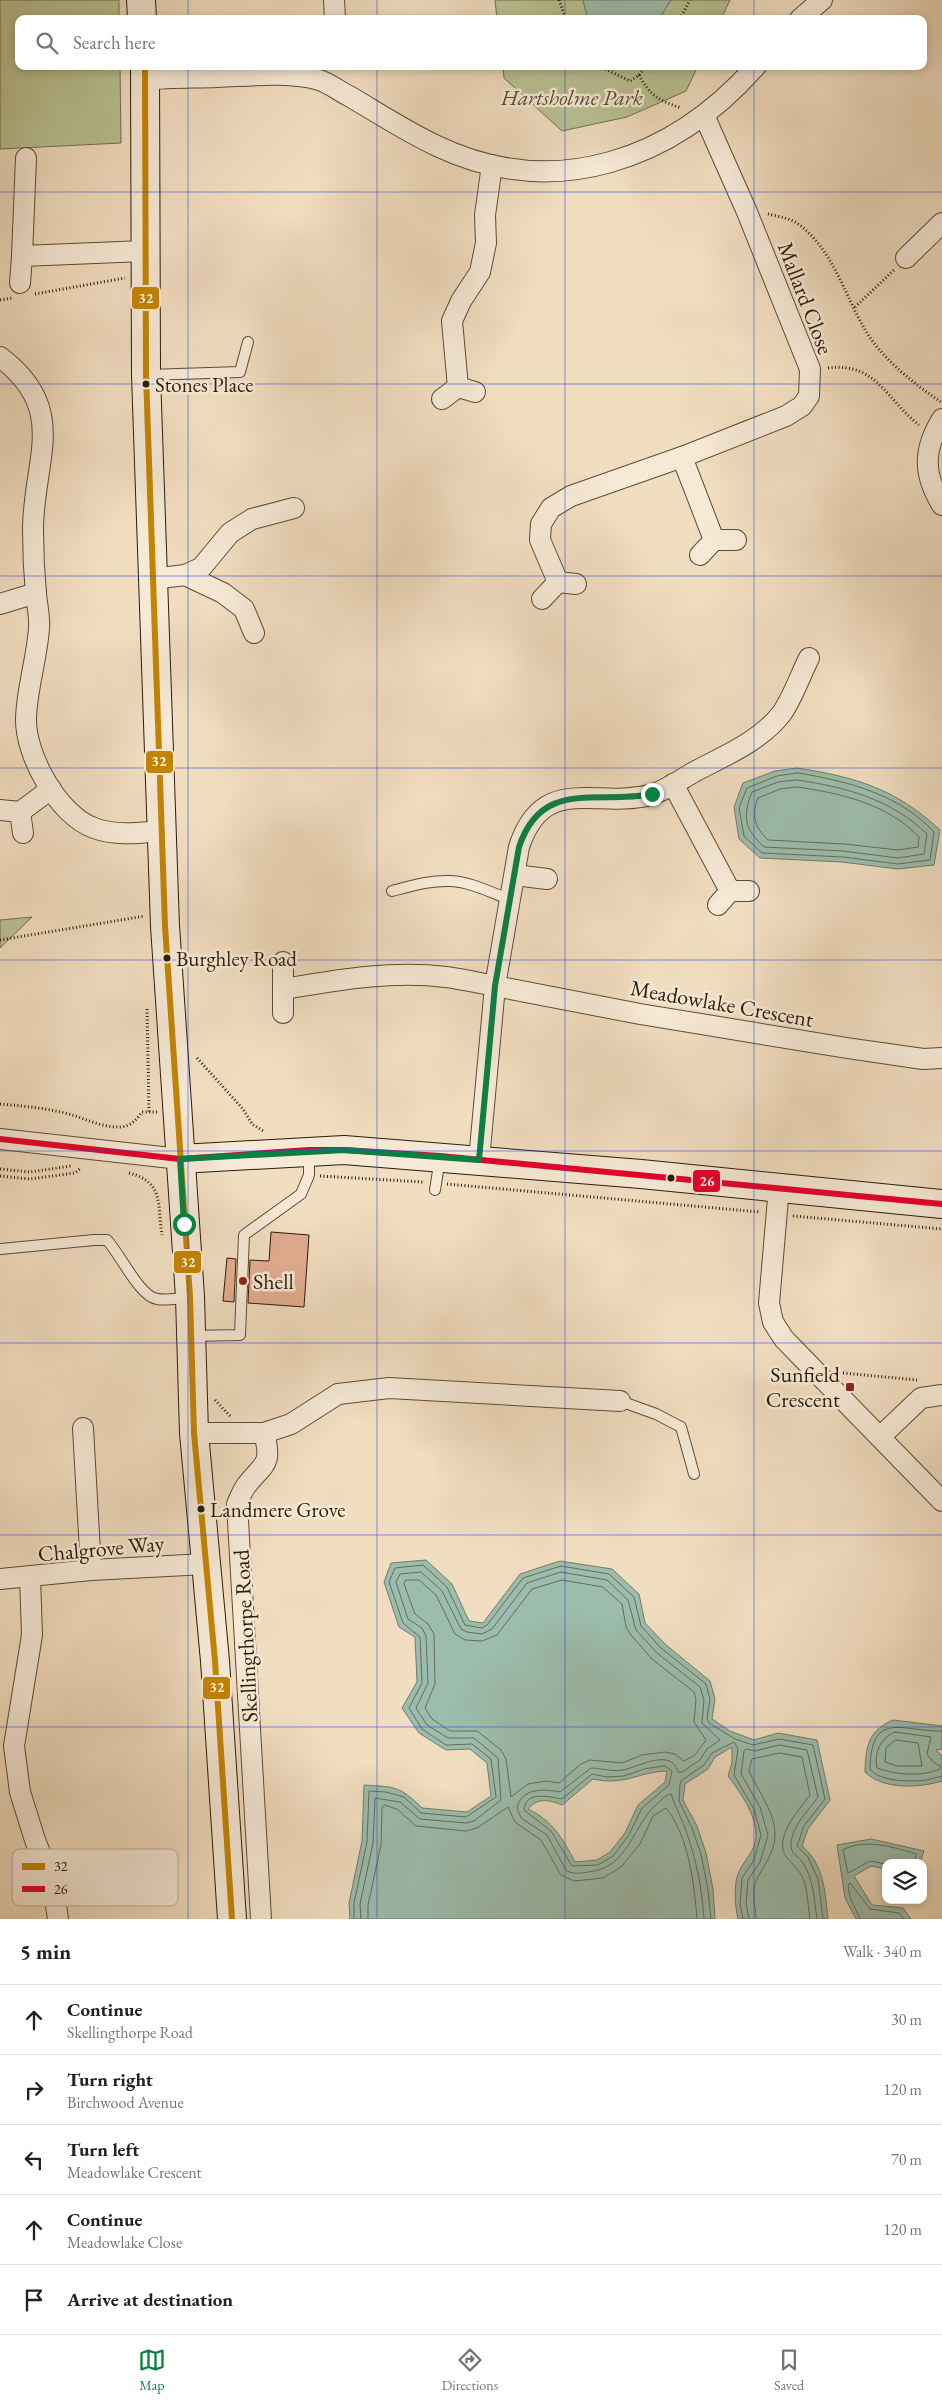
<!DOCTYPE html>
<html lang="en">
<head>
<meta charset="utf-8">
<style>
	:root { --surface:#fff; --page:#f2f2f2; --text:#202124; --muted:#757577; --line:#e0e0e0; --accent:#0b8043 }
	body { margin:0; font-family:"EB Garamond",serif; background:var(--page); color:var(--text) }
	.controls { position:absolute; right:15px; bottom:15px; display:grid; overflow:hidden; border-radius:10px; box-shadow:0 2px 8px #0003 }
	.controls button { width:45px; height:45px; display:grid; place-items:center; padding:0; border:0; border-bottom:1px solid var(--line); background:var(--surface); color:var(--text); font:25px sans-serif }
	.stop { position:absolute; width:15px; height:15px; margin:-11px; border:4px solid #0b8043; border-radius:50%; background:#fff }
	.stop.end { background:#0b8043; border-color:#fff; box-shadow:0 1px 5px #0008 }
	.list { margin:0; padding:0; list-style:none }
	h2 { display:flex; justify-content:space-between; align-items:center; height:65px; margin:0; padding:0 20px; font-size:21px }
	h2 small { font-size:16px; font-weight:400; color:var(--muted) }
	.list li { display:grid; grid-template-columns:32px 1fr auto; gap:15px; align-items:center; box-sizing:border-box; height:70px; padding:0 20px; border-top:1px solid var(--line) }
	.list b { display:block; font-size:19px; white-space:nowrap }
	.list p { margin:0; font-size:16px; white-space:nowrap; color:var(--muted) }
	.list em { font-size:16px; font-style:normal; color:var(--muted) }
	.icon { flex:none; width:28px; height:28px; fill:none; stroke:currentColor; stroke-width:2; stroke-linecap:round; stroke-linejoin:round }
	.map { position:relative; flex:none; width:942px; height:1919px; overflow:hidden }
	.search { position:absolute; background:var(--surface); box-shadow:0 2px 8px #0003; left:15px; right:15px; top:15px; height:55px; display:flex; align-items:center; gap:12px; box-sizing:border-box; padding:0 18px; border-radius:10px; color:var(--muted); font-size:19px }
	.sheet { height:415px; background:var(--surface) }
	nav { display:flex; justify-content:space-around; align-items:center; box-sizing:border-box; height:70px; border-top:1px solid var(--line); background:var(--surface); font-size:14px; color:var(--muted) }
	nav a { display:grid; justify-items:center; gap:2px }
	nav .on { color:var(--accent) }
	.map>svg:first-child { display:block }
	.green { fill:#b9c193; stroke:#726f4d }
	.water { fill:#9cbdad; stroke:#6f7d6b; fill-rule:evenodd }
	.lines { fill:none; stroke-linecap:round; stroke-linejoin:round }
	.shore { stroke:#646d5a; stroke-width:1 }
	.building { fill:#e2ab90; stroke:#2b1d07 }
	.lane-casing { stroke:#5c4d35; stroke-width:12 }
	.street-casing { stroke:#5c4d35; stroke-width:22 }
	.secondary-casing { stroke:#2b1d07; stroke-width:30 }
	.path { stroke:#2b1d07; stroke-width:3; stroke-dasharray:1 2.5; stroke-linecap:butt }
	.lane { stroke:#f6e9d6; stroke-width:10 }
	.street { stroke:#f6e9d6; stroke-width:20 }
	.secondary { stroke:#f6e9d6; stroke-width:28 }
	.bus-1-casing { stroke:#f6e9d6; stroke-width:10 }
	.bus-2-casing { stroke:#f6e9d6; stroke-width:10 }
	.bus-1 { stroke:#c48402; stroke-width:6 }
	.bus-2 { stroke:#e4002b; stroke-width:6 }
	.route { stroke:#0b8043; stroke-width:6 }
	.grid { fill:none; stroke:#1d4ed8; stroke-width:1; stroke-opacity:0.55 }
	.bus-dot { fill:#2b1d07; stroke:#f6e9d6; stroke-width:2 }
	.poi-dot { fill:#8f2418; stroke:#f6e9d6; stroke-width:2 }
	.labels { text-anchor:middle; stroke-width:5; stroke-linejoin:round; paint-order:stroke }
	.bus-label { font-size:21px; fill:#2b1d07; stroke:#f6e9d6; text-anchor:start }
	.park-label { font-size:22px; font-style:italic; fill:#564e31; stroke:#f6e9d6 }
	.street-label { font-size:22px; fill:#2b1d07; stroke:#f6e9d6 }
	.poi-label { font-size:22px; fill:#2b1d07; stroke:#f6e9d6; text-anchor:start }
	.key { fill:#f6e9d6; stroke:#b9ac98; stroke-width:1 }
	.key-label { font-size:14px; fill:#2b1d07 }
	.line-badge { stroke:#f6e9d6; stroke-width:2 }
	.badge-label { font-size:14px; text-anchor:middle; font-weight:bold; fill:#fff }
</style>
</head>
<body>
<div class="map">
<svg width="942" height="1919" viewBox="0 0 942 1919">
	<rect width="100%" height="100%" fill="#f1ddc0"/>
	<filter id="stains"><feTurbulence type="fractalNoise" baseFrequency=".004" numOctaves="4"/><feColorMatrix values="0 0 0 0 .2 0 0 0 0 .09 0 0 0 0 .02 0 0 0 .5 -.17"/></filter>
	<radialGradient id="worn" r=".72"><stop offset=".6" stop-color="#630" stop-opacity="0"/><stop offset="1" stop-color="#630" stop-opacity=".3"/></radialGradient>
	<g class="green">
		<path d="M0,0H119V19H19V66H120L121,143L0,149Z"/>
		<path d="M495,0H583L588,19H497Z"/>
		<path d="M671,0H730L721,19H659Z"/>
		<path d="M503,66H698L686,91L627,117L562,131L504,78Z"/>
		<path d="M32,917L0,948V920Z"/>
	</g>
	<g class="water">
		<path d="M583,0H671L659,19H588Z"/>
		<path d="M797,768C856,777 896,789 940,830L934,865L898,869L842,862L760,858L739,839L734,807L743,783L775,771Z"/>
		<path d="M426,1560L452,1584L469,1621L483,1623L520,1574L560,1561L612,1569L639,1594L645,1623L665,1644L710,1681L715,1699L712,1719L730,1731L754,1740L778,1733L817,1740L830,1800L808,1829L802,1846C824,1864 825,1892 828,1919H738C735,1906 734,1890 737,1877C741,1862 757,1851 756,1835C756,1814 740,1792 728,1776L732,1763V1747L715,1757L708,1769L685,1784L683,1800L697,1826L706,1853L713,1889L715,1919H350L349,1903L362,1841L364,1785C395,1787 400,1786 422,1808L467,1812L491,1796L487,1763L470,1749L446,1750L419,1733L402,1708L417,1682L415,1637L399,1627L384,1582L391,1563ZM667,1771L665,1782L638,1805L625,1833L610,1852L597,1860L575,1862C563,1839 552,1820 528,1809C538,1797 549,1800 562,1805L593,1779C626,1786 637,1772 667,1771Z"/>
		<path d="M893,1720L942,1726V1749L936,1750L942,1756V1781C919,1788 883,1790 865,1772C866,1746 868,1731 893,1720Z"/>
		<path d="M871,1839L924,1851L920,1863H886V1869L871,1866L854,1876L872,1905L903,1908L911,1919H856L845,1898L837,1845Z"/>
	</g>
	<g class="lines">
		<g class="shore">
			<path d="M798,773C847,781 899,794 934,832L930,860L898,864L843,857L762,853L744,836L739,808L747,788L777,776Z"/>
			<path d="M797,780C845,787 891,799 927,834L924,854L898,858L843,851L764,847C745,829 742,818 752,792L778,782Z"/>
			<path d="M797,787C840,793 888,804 919,837L918,847L898,850L844,844L768,840C755,828 751,815 758,798L780,789Z"/>
			<path d="M406,1580H419L436,1595L455,1634L465,1640L482,1641L497,1635L532,1589L562,1580L603,1587L622,1604L626,1627L631,1635L652,1659L694,1692L696,1700L694,1722L706,1740L695,1755L684,1761L675,1754L665,1752L642,1755L622,1763L590,1760L581,1764L559,1783L547,1781L528,1784L511,1797L506,1759L501,1750L477,1731H450L432,1719L425,1708L435,1684L434,1634L428,1624L415,1614L404,1584Z"/>
			<path d="M942,1731C903,1732 871,1709 870,1769C879,1782 912,1782 927,1780C932,1779 937,1777 942,1776"/>
			<path d="M895,1732L931,1737L927,1754L933,1762L940,1766V1769C920,1777 897,1775 877,1768C874,1753 880,1738 895,1732Z"/>
			<path d="M896,1740L918,1743L922,1766H897L885,1762L886,1748Z"/>
			<path d="M665,1766L672,1771L669,1785L642,1808L629,1835L613,1856L598,1865L572,1866L551,1831L524,1810C525,1790 550,1797 562,1799L592,1774L607,1777L624,1776L644,1769Z"/>
			<path d="M886,1864L870,1861L848,1873L843,1850C864,1838 894,1847 916,1854L915,1863"/>
			<path d="M354,1919V1903L367,1842L369,1791L386,1792L404,1797L421,1813L466,1817L496,1797L491,1759L472,1744L446,1745L422,1729L409,1708L422,1683L420,1637L403,1623L389,1582L395,1568L423,1565L447,1587L465,1625L482,1628L487,1625L523,1578L561,1566L609,1574L634,1597L641,1626L661,1648L706,1684L710,1699L707,1718L709,1723L735,1739L753,1745L779,1739L813,1745L825,1799L804,1826L797,1846L808,1857L818,1879L823,1919"/>
			<path d="M361,1919L360,1904L373,1843L375,1798L400,1802L420,1819L466,1823L474,1821L501,1800L498,1758L474,1738H448L427,1725L416,1708L428,1683L426,1636L422,1628L408,1619L396,1582L400,1574L421,1572L442,1591L461,1629L467,1632L482,1634L492,1629L527,1583L561,1572L607,1580L628,1600L636,1630L657,1653L700,1687L704,1700L702,1723L720,1740L707,1749L700,1760L682,1772H678C671,1747 639,1767 623,1770C612,1772 602,1768 591,1768L560,1792C544,1789 522,1787 517,1808L521,1818L547,1835L566,1870C573,1875 580,1873 588,1872C630,1868 632,1824 659,1802C663,1798 666,1795 671,1794C675,1807 683,1820 687,1834C697,1862 702,1890 704,1919"/>
			<path d="M368,1919V1905L381,1845L382,1808L384,1805L397,1809L416,1826L466,1831L477,1828L508,1807L515,1822L541,1840L561,1875L574,1881L603,1878L621,1867L640,1844L653,1816L666,1808C689,1837 694,1883 697,1919"/>
			<path d="M711,1919L708,1890L701,1854L692,1828L679,1801L680,1784L682,1780L704,1765L712,1753L734,1742L738,1749L734,1775L754,1809L761,1835L754,1860L742,1878L740,1904L743,1919"/>
			<path d="M749,1919L746,1904L748,1880L760,1862L768,1835L760,1807L741,1774L744,1751L746,1749L755,1751L779,1745L807,1750L818,1797C808,1811 792,1826 791,1844C790,1854 799,1856 803,1863C814,1880 814,1900 817,1919"/>
			<path d="M756,1919C756,1907 751,1893 756,1881C763,1866 775,1853 775,1835C775,1812 758,1791 749,1771L752,1759L779,1753L802,1757L810,1795C799,1810 772,1839 787,1858C795,1867 801,1871 805,1884C808,1895 808,1908 810,1919"/>
			<path d="M860,1919L850,1897L848,1885L850,1883L870,1909L899,1913L904,1919"/>
		</g>
	</g>
	<g class="building">
		<path d="M271,1232L309,1235L304,1307L248,1303L250,1260L269,1261Z"/>
		<path d="M227,1258L236,1259L234,1302L223,1301Z"/>
	</g>
	<g class="lines">
		<defs>
			<g id="lane">
				<path d="M147,375L240,372L248,342"/>
				<path d="M392,891C411,886 431,880 451,881C471,882 492,893 511,900"/>
				<path d="M435,1190L440,1158"/>
				<path d="M1,1249L94,1240H107C120,1254 140,1297 157,1299C167,1301 179,1298 189,1298"/>
				<path d="M192,1336L240,1335L244,1235L301,1194L309,1175V1153"/>
				<path d="M620,1401L656,1414L681,1427L694,1474"/>
			</g>
			<g id="street">
				<path d="M334,0L335,19"/>
				<path d="M800,19L822,0"/>
				<path d="M146,80C170,77 193,78 218,77C247,76 290,71 319,80C329,83 339,91 349,96C378,113 407,132 437,146C555,202 673,160 756,66"/>
				<path d="M22,256L26,158"/>
				<path d="M906,258L942,223"/>
				<path d="M20,283L22,256L144,251"/>
				<path d="M0,357C70,410 33,459 33,530C33,551 34,573 36,594C37,605 40,617 39,628C37,658 27,688 26,718C25,755 58,815 94,828C115,836 139,833 161,831"/>
				<path d="M458,387L452,321L461,301L480,272L486,243L485,215L492,165"/>
				<path d="M442,399L458,387L475,392"/>
				<path d="M942,419C923,450 923,474 942,505"/>
				<path d="M682,457L714,540"/>
				<path d="M700,555L714,540H736"/>
				<path d="M185,575L223,593L244,609L254,633"/>
				<path d="M153,579L185,575L201,568L230,533L252,519L294,508"/>
				<path d="M558,582L540,540L541,524L551,508L571,496L682,457L786,416L802,406L809,396L810,369L747,212L704,115"/>
				<path d="M542,599L558,582L576,584"/>
				<path d="M0,604L36,593"/>
				<path d="M809,658C800,676 793,697 782,713C761,741 724,756 694,772C680,780 665,791 650,795C595,809 543,773 519,847L495,986L640,1014L847,1048L923,1059L942,1058"/>
				<path d="M673,784L730,891"/>
				<path d="M0,810L20,812L23,833"/>
				<path d="M20,812L51,789"/>
				<path d="M515,875L547,879"/>
				<path d="M718,905L730,891H749"/>
				<path d="M283,962V1013"/>
				<path d="M284,989C337,980 392,970 446,977C462,979 479,983 495,986L479,1160"/>
				<path d="M0,1139L180,1159"/>
				<path d="M779,1187L769,1303L773,1322L784,1339L942,1501"/>
				<path d="M83,1428L91,1570"/>
				<path d="M194,1433H264L291,1424L338,1394L389,1388L620,1401"/>
				<path d="M880,1437L921,1398L942,1395"/>
				<path d="M30,1577L32,1635L14,1746L20,1792L35,1840L53,1886L58,1919"/>
				<path d="M0,1579L91,1570L206,1564"/>
				<path d="M261,1919L237,1504C240,1498 242,1491 246,1486C263,1463 273,1467 264,1433"/>
			</g>
			<g id="secondary">
				<path d="M141,0L142,19"/>
				<path d="M145,66L146,375L165,926L190,1297L194,1433L215,1661L232,1919"/>
				<path d="M180,1159L344,1150L641,1174L942,1204"/>
			</g>
		</defs>
		<use href="#lane" class="lane-casing"/>
		<use href="#street" class="street-casing"/>
		<use href="#secondary" class="secondary-casing"/>
		<g class="path">
			<path d="M559,0L566,19"/>
			<path d="M680,19L690,0"/>
			<path d="M599,66L630,81L639,75L646,66"/>
			<path d="M639,75C651,97 659,100 681,108"/>
			<path d="M768,214C776,216 789,218 797,223C832,248 844,293 864,328C880,357 914,384 941,402"/>
			<path d="M35,294L125,278"/>
			<path d="M0,300L12,298"/>
			<path d="M855,307L894,270"/>
			<path d="M828,368C876,362 885,398 919,425"/>
			<path d="M0,940L145,916"/>
			<path d="M147,1009L149,1112"/>
			<path d="M197,1058L243,1109L252,1124L265,1132"/>
			<path d="M0,1104C23,1106 46,1108 69,1114C86,1119 103,1128 121,1127C131,1126 137,1119 142,1112H157"/>
			<path d="M0,1169L30,1172L71,1166"/>
			<path d="M129,1173C165,1182 157,1206 162,1235"/>
			<path d="M0,1176L30,1179L75,1173L81,1168"/>
			<path d="M320,1176L423,1182"/>
			<path d="M447,1184L760,1212"/>
			<path d="M793,1216L942,1229"/>
			<path d="M843,1373L917,1380"/>
			<path d="M215,1400L230,1416"/>
		</g>
		<use href="#lane" class="lane"/>
		<use href="#street" class="street"/>
		<use href="#secondary" class="secondary"/>
		<defs>
			<path id="bus-1" d="M145,66L146,375L165,926L190,1297L194,1433L215,1661L232,1919"/>
			<path id="bus-2" d="M0,1139L180,1159L309,1150H344L440,1156L942,1204"/>
		</defs>
		<use href="#bus-1" class="bus-1-casing"/>
		<use href="#bus-2" class="bus-2-casing"/>
		<use href="#bus-1" class="bus-1"/>
		<use href="#bus-2" class="bus-2"/>
	</g>
	<g class="lines">
		<path class="route" d="M184,1224L180,1159L344,1150L479,1160L495,986L519,847C542,778 597,805 652,794"/>
	</g>
	<path class="grid" d="M188,0V19M377,0V19M565,0V19M754,0V19M188,66V1919M377,66V1919M565,66V1919M754,66V1919M0,192H942M0,384H942M0,576H942M0,768H942M0,960H942M0,1151H942M0,1343H942M0,1535H942M0,1727H942"/>
	<g class="bus-dot">
		<circle cx="146" cy="384" r="4.5"/>
		<circle cx="167" cy="958" r="4.5"/>
		<circle cx="671" cy="1178" r="4.5"/>
		<circle cx="201" cy="1509" r="4.5"/>
	</g>
	<g class="poi-dot">
		<circle cx="243" cy="1281" r="5"/>
		<rect x="845" y="1382" width="10" height="10" rx="2.5"/>
	</g>
	<g class="labels">
		<g class="bus-label">
			<text x="155" y="392">Stones Place</text>
			<text x="176" y="966">Burghley Road</text>
			<text x="210" y="1517">Landmere Grove</text>
		</g>
		<g class="park-label">
			<text x="572" y="105">Hartsholme Park</text>
		</g>
		<g class="street-label">
			<text transform="translate(806 298) rotate(69)" y="8">Mallard Close</text>
			<text transform="translate(722 1003) rotate(10)" y="8">Meadowlake Crescent</text>
			<text transform="translate(101 1548) rotate(-5)" y="8">Chalgrove Way</text>
			<text transform="translate(245 1636) rotate(-93)" y="8">Skellingthorpe Road</text>
		</g>
		<g class="poi-label">
			<text x="253" y="1289">Shell</text>
			<text x="840" y="1382" text-anchor="end">Sunfield<tspan x="840" dy="25">Crescent</tspan></text>
		</g>
	</g>
	<rect x="12" y="1849" width="166" height="57" rx="8" class="key"/>
	<rect x="22" y="1863" width="23" height="7" fill="#c48402"/>
	<rect x="22" y="1886" width="23" height="6" fill="#e4002b"/>
	<g class="key-label">
		<text x="54" y="1871">32</text>
		<text x="54" y="1894">26</text>
	</g>
	<g class="line-badge">
		<rect x="131" y="286" width="29" height="24" rx="5" fill="#c48402"/>
		<rect x="145" y="750" width="29" height="24" rx="5" fill="#c48402"/>
		<rect x="692" y="1169" width="29" height="24" rx="5" fill="#e4002b"/>
		<rect x="173" y="1250" width="29" height="24" rx="5" fill="#c48402"/>
		<rect x="202" y="1676" width="29" height="24" rx="5" fill="#c48402"/>
	</g>
	<g class="badge-label">
		<text x="146" y="303">32</text>
		<text x="159" y="766">32</text>
		<text x="707" y="1186">26</text>
		<text x="188" y="1267">32</text>
		<text x="217" y="1692">32</text>
	</g>
	<rect width="100%" height="100%" filter="url(#stains)"/>
	<rect width="100%" height="100%" fill="url(#worn)"/>
</svg>
<div class="controls">
<button><svg class="icon" aria-label="layers" viewBox="0 0 24 24"><path d="M12 4l9 5-9 5-9-5zM3 14l9 5 9-5"/></svg></button>
</div>
<div class="stop" style="left:184px;top:1224px"></div>
<div class="stop end" style="left:652px;top:794px"></div>
<div class="search"><svg class="icon" aria-label="search" viewBox="0 0 24 24"><circle cx="10" cy="10" r="6"/><path d="M15 15l6 6"/></svg>Search here</div>
</div>
<section class="sheet">
<h2>5 min<small>Walk · 340 m</small></h2>
<ul class="list">
<li><svg class="icon" aria-label="ahead" viewBox="0 0 24 24"><path d="M12 20V5M6 11l6-6 6 6"/></svg><div><b>Continue</b><p>Skellingthorpe Road</p></div><em>30 m</em></li>
<li><svg class="icon" aria-label="right" viewBox="0 0 24 24"><path d="M7 20v-9h11M14 6l5 5-5 5"/></svg><div><b>Turn right</b><p>Birchwood Avenue</p></div><em>120 m</em></li>
<li><svg class="icon" aria-label="left" viewBox="0 0 24 24"><path d="M17 20v-9H6M10 6l-5 5 5 5"/></svg><div><b>Turn left</b><p>Meadowlake Crescent</p></div><em>70 m</em></li>
<li><svg class="icon" aria-label="ahead" viewBox="0 0 24 24"><path d="M12 20V5M6 11l6-6 6 6"/></svg><div><b>Continue</b><p>Meadowlake Close</p></div><em>120 m</em></li>
<li><svg class="icon" aria-label="arrive" viewBox="0 0 24 24"><path d="M6 21V4h12l-3 4 3 4H6"/></svg><div><b>Arrive at destination</b></div></li>
</ul>
</section>
<nav>
<a class="on"><svg class="icon" aria-label="map" viewBox="0 0 24 24"><path d="M3 6l6-2 6 2 6-2v14l-6 2-6-2-6 2zM9 4v14M15 6v14"/></svg>Map</a>
<a><svg class="icon" aria-label="directions" viewBox="0 0 24 24"><path d="M12 3l9 9-9 9-9-9zM9 14v-3h6M13 9l2 2-2 2"/></svg>Directions</a>
<a><svg class="icon" aria-label="saved" viewBox="0 0 24 24"><path d="M7 4h10v16l-5-4-5 4z"/></svg>Saved</a>
</nav>
</body>
</html>
